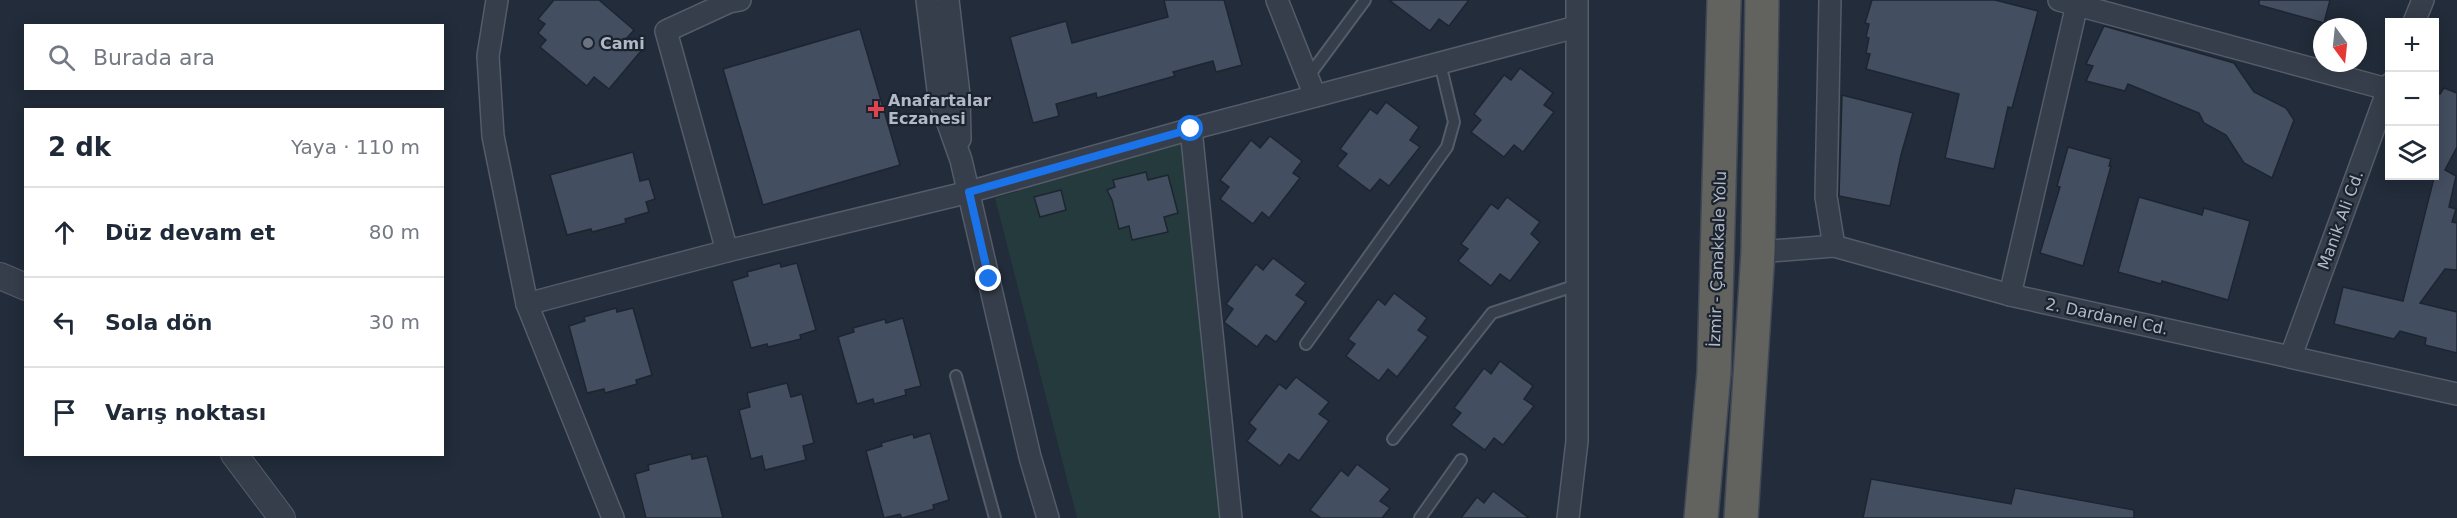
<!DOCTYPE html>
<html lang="tr">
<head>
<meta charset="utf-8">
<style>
	:root { --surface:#fff; --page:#f6f6f7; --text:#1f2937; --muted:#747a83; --line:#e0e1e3 }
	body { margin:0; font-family:"DejaVu Sans",sans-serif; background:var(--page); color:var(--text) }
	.controls { position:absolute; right:18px; top:18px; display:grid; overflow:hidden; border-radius:0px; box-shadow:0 3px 15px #0003 }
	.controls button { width:54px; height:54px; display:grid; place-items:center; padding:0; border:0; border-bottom:2px solid var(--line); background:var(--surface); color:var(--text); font:30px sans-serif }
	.compass { position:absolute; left:2313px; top:18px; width:54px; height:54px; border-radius:50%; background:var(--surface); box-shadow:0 3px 15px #0003; rotate:165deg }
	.stop { position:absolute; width:18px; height:18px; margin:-14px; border:4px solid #1a73e8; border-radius:50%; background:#fff }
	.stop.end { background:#1a73e8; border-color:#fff; box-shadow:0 2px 6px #0008 }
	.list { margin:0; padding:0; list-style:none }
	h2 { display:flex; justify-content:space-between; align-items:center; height:78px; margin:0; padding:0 24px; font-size:26px }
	h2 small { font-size:20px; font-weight:400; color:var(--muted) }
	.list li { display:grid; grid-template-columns:39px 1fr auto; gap:18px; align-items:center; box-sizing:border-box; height:90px; padding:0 24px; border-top:2px solid var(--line) }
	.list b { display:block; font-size:22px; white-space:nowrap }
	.list em { font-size:20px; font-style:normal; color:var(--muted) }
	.icon { flex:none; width:33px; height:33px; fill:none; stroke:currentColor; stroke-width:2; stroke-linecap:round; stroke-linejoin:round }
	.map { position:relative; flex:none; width:2457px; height:518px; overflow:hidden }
	.search { position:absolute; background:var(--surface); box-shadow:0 3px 15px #0003; left:24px; top:24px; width:420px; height:66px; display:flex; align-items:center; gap:15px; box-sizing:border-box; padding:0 21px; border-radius:0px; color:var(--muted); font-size:22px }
	.panel { position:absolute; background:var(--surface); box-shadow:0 3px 15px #0003; left:24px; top:108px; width:420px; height:348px; border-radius:0px }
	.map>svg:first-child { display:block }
	.green { fill:#253a3d }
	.building { fill:#434e60; stroke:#1d2531; stroke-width:1.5 }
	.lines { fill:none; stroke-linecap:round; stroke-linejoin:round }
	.service-casing { stroke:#545b69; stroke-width:14 }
	.minor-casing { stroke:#545b69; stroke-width:24 }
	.tertiary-casing { stroke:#545b69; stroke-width:28 }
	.trunk-casing { stroke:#414855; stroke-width:36 }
	.service { stroke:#363e4b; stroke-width:10 }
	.minor { stroke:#363e4b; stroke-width:21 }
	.tertiary { stroke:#363e4b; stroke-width:26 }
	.trunk { stroke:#62625f; stroke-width:33 }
	.route { stroke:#1a73e8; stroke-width:8 }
	.worship-dot { fill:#6b7280; stroke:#1b232f; stroke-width:2 }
	.health-dot { fill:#e0444e; stroke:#1b232f; stroke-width:2 }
	.labels { text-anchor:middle; stroke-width:4.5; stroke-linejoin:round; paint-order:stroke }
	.poi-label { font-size:16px; font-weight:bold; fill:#b1b8c7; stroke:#1b232f; text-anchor:start }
	.street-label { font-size:16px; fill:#b1b8c7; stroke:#1b232f }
</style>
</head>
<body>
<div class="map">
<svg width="2457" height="518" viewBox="0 0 2457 518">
	<rect width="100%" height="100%" fill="#222c3a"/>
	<path class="green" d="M1183,143L1222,518H1077L995,198Z"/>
	<g class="building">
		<path d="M554,0H599L634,30L626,39L641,51L609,89L594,77L587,86L540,47L546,40L538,33L545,24L538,19Z"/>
		<path d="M1164,0H1224L1242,65L1216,72L1213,61L1173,72L1175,76L1097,98L1096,93L1056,104L1059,116L1033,123L1010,37L1066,21L1072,43L1168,17Z"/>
		<path d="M1389,0H1469L1449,26L1439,19L1430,31Z"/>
		<path d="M1872,0H1995L2038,11L2012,108L2008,107L1994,169L1945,158L1959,94L1866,69L1870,54L1866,53L1869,38L1866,37L1869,24L1865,23Z"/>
		<path d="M2259,0H2330L2324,23L2259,5Z"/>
		<path d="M2104,26L2234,63L2254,92L2286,108L2294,120L2272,178L2244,163L2226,135L2204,123L2199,113L2128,84L2125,91L2086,81L2093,66L2086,64Z"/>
		<path d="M860,29L900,165L763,205L723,69Z"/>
		<path d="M1520,68L1553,93L1544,105L1554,112L1523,152L1514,145L1504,157L1471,132L1481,120L1474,114L1504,75L1511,80Z"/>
		<path d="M2444,88L2457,93V147L2445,170L2456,176L2449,207L2456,209L2452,222L2457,223V270L2445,269L2420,303L2457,312V353L2425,345L2426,338L2400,331L2394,339L2334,324L2343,287L2403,301L2434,178V91L2440,94Z"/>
		<path d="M1842,95L1913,113L1901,155L1890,206L1839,196Z"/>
		<path d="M1386,102L1419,127L1410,140L1420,147L1389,186L1380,179L1370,191L1337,166L1347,154L1340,149L1370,109L1377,114Z"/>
		<path d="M1270,136L1302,161L1293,173L1300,178L1269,218L1262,212L1253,224L1220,199L1229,187L1220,180L1251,140L1260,148Z"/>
		<path d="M2068,147L2111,159L2109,166H2111L2083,266L2040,253L2060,187L2057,186Z"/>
		<path d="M633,152L640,181L649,179L655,199L646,202L649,212L625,219L626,223L592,232L591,229L567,235L550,175Z"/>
		<path d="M1146,172L1148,180L1168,175L1178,213L1164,217L1168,232L1132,240L1129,226L1119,229L1112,200L1107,190L1115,187L1113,180Z"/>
		<path d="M1061,190L1066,210L1040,217L1034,197Z"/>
		<path d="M1507,197L1540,222L1531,234L1540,242L1510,281L1500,274L1491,286L1458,261L1468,249L1461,244L1491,204L1498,209Z"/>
		<path d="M2139,197L2202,215L2204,208L2250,221L2228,300L2162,281L2161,284L2118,272Z"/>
		<path d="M1273,258L1306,283L1296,295L1306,302L1276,342L1266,335L1257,347L1224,322L1233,309L1226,304L1256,264L1263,270Z"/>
		<path d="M780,263L781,267L797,263L816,330L800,335L801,339L768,347L767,344L751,348L732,281L748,276L747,272Z"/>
		<path d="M1394,293L1427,318L1418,330L1428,337L1397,377L1388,369L1379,381L1346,356L1355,344L1348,339L1378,299L1385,305Z"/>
		<path d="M616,308L617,312L633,308L652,375L636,380L637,384L605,393L604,389L587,393L569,326L585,321L584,317Z"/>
		<path d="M903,318L921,386L905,390L906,395L874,404L873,399L857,404L838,337L854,332L853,328L885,319L886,323Z"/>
		<path d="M1500,361L1533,386L1524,399L1534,406L1503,445L1494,438L1485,450L1451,425L1461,413L1454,408L1484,368L1491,374Z"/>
		<path d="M1296,377L1329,402L1319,414L1329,421L1299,461L1289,454L1280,466L1247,441L1256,429L1249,423L1279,384L1286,389Z"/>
		<path d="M787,383L791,397L802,394L814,443L803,446L806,460L765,470L762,456L751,459L739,410L750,407L747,393Z"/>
		<path d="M930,433L949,500L933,505L934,509L902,518L900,514L884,518L866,451L882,446L881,443L913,434L914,438Z"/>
		<path d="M691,454L692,459L707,456L723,518H646L635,474L649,470L648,465Z"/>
		<path d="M1357,464L1390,489L1380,501L1390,508L1382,518H1321L1310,510L1341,470L1348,476Z"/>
		<path d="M1871,479L2011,504L2015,488L2134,510V518H1863Z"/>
		<path d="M1493,491L1529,518H1461L1477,497L1484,503Z"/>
	</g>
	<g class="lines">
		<defs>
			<g id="service">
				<path d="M1308,77L1365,0"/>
				<path d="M1306,344L1447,147L1454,122L1440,63"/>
				<path d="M956,376L995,518"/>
				<path d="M1393,439L1492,313L1577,285"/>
				<path d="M1420,518L1461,460"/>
			</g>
			<g id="minor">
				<path d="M497,0L488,56L493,136L527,304L613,518"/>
				<path d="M927,0L939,98L961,160L1030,457L1048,518"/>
				<path d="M948,0L959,95L960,139"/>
				<path d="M1277,0L1315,96"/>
				<path d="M1830,0L1826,197L1834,246"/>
				<path d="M2059,0L2387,89"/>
				<path d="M2414,22L2423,0"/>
				<path d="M1191,129L1231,518"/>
				<path d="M727,251L666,31L729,2L740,0"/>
				<path d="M1758,252L1834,246L2010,295L2457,394"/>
				<path d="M2010,295L2078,0"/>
				<path d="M527,304L727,251L969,192L1191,129L1576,27"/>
				<path d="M2291,356L2390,84"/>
				<path d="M1568,518L1577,441V0"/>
			</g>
			<g id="tertiary">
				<path d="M0,276L26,287"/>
				<path d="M234,454L282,518"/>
			</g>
			<g id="trunk">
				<path d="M1701,518L1714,372L1724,0"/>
				<path d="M1741,518L1758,252L1762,0"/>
			</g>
		</defs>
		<use href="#service" class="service-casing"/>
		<use href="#minor" class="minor-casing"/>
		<use href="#tertiary" class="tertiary-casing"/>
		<use href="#trunk" class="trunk-casing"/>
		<use href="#service" class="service"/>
		<use href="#minor" class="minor"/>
		<use href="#tertiary" class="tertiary"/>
		<use href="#trunk" class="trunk"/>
	</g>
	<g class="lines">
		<path class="route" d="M989,279L969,192L1191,129"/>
	</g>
	<circle class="worship-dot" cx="588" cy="43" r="6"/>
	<path class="health-dot" d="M873 100h6v6h6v6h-6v6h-6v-6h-6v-6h6z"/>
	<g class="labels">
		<g class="poi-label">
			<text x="600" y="49">Cami</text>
			<text x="888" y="106">Anafartalar<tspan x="888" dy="18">Eczanesi</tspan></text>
		</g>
		<g class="street-label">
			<text transform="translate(2340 220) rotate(-70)" y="6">Manik Ali Cd.</text>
			<text transform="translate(1717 259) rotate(-88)" y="6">İzmir - Çanakkale Yolu</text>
			<text transform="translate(2107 316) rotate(12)" y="6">2. Dardanel Cd.</text>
		</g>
	</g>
</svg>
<div class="controls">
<button>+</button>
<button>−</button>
<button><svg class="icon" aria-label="layers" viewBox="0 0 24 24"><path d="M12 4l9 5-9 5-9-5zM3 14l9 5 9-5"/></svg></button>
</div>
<svg class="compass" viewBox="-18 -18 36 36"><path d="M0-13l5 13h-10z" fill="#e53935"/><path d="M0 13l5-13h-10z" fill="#747a83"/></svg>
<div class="stop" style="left:1191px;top:129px"></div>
<div class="stop end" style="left:989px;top:279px"></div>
<div class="search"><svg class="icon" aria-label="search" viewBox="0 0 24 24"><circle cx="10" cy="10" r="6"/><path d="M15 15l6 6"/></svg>Burada ara</div>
<section class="panel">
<h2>2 dk<small>Yaya · 110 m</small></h2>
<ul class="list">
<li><svg class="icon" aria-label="ahead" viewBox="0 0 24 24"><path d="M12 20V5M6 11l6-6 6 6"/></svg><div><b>Düz devam et</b></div><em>80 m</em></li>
<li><svg class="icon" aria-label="left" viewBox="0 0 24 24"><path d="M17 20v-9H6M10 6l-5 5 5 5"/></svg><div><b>Sola dön</b></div><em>30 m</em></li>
<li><svg class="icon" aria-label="arrive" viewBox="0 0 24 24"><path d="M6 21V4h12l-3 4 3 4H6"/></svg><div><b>Varış noktası</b></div></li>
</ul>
</section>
</div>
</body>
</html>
